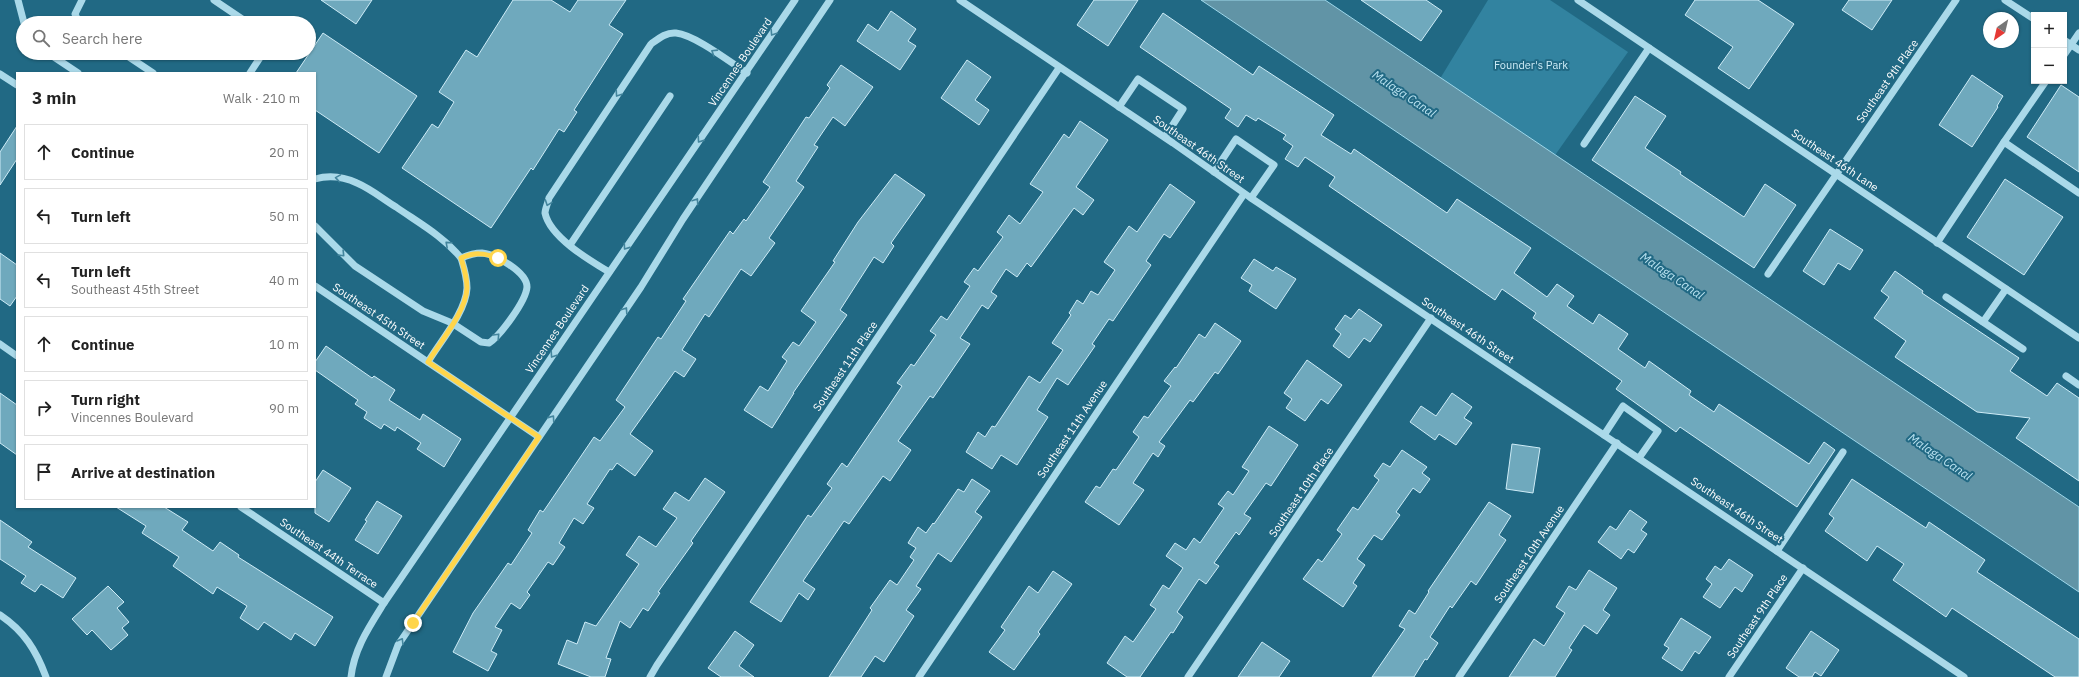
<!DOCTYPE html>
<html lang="en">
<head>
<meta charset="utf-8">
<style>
	:root { --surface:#fff; --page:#f2f2f2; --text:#222; --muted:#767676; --line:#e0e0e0 }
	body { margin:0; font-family:"IBM Plex Sans",sans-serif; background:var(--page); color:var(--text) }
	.controls { position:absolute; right:12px; top:12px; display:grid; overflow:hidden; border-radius:0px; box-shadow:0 1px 3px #0004 }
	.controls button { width:36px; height:36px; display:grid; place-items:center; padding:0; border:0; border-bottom:1px solid var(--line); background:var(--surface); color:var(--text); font:20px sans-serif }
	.compass { position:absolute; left:1983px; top:12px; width:36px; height:36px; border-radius:50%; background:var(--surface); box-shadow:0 1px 3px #0004; rotate:214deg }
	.stop { position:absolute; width:12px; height:12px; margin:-9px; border:3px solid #ffd54a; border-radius:50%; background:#fff }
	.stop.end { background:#ffd54a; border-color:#fff; box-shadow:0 1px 4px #0008 }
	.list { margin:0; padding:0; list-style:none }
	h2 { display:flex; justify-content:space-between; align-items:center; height:52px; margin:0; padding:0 16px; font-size:17px }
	h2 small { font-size:13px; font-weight:400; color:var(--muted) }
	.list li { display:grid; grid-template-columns:26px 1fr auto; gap:12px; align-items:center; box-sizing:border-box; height:56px; margin:0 8px 8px; padding:0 8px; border:1px solid var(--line); border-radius:0px }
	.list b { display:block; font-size:15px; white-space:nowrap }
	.list p { margin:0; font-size:13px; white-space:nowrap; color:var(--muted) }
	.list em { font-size:13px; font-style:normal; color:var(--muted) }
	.icon { flex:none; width:22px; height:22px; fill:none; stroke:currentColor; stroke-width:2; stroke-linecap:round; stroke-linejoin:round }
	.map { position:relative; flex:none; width:2079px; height:677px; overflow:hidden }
	.search { position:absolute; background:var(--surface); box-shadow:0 1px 3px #0004; left:16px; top:16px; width:300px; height:44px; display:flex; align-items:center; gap:10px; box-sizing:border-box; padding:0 14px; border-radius:22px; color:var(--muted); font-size:15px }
	.panel { position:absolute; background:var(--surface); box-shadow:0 1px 3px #0004; left:16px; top:72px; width:300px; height:436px; border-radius:0px }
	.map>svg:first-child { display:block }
	.green { fill:#3283a0 }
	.water { fill:#6194a6; stroke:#9ed7ea }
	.building { fill:#6fa9bd; stroke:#ceecf7 }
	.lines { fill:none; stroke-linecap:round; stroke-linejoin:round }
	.minor { stroke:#aad9e9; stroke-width:7 }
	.oneway { stroke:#43859d }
	.route { stroke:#ffd54a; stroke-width:5 }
	.labels { text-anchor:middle; stroke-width:4; stroke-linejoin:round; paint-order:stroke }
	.street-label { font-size:11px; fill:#fff; stroke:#216984 }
	.park-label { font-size:11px; fill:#ceecf7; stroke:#216984 }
	.water-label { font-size:12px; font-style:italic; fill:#bce4f2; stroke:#216984 }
</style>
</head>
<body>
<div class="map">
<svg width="2079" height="677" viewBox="0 0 2079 677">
	<rect width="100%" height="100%" fill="#216984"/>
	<path class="green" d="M1488,0H1550L1628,52L1553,158L1438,82Z"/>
	<path class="water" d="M1201,0H1325L2079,507V592Z"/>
	<g class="building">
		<path d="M321,0H372L356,24Z"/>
		<path d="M513,0H551L570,12L578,0H626L609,25L623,34L574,110L577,112L564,132L559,129L533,170L531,168L491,228L402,168L432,124L438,128L454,102L439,92L466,50L477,57Z"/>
		<path d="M1094,0H1138L1108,46L1077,25Z"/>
		<path d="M1361,0H1426L1442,11L1421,41Z"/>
		<path d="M1695,0H1758L1794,24L1749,89L1718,68L1733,47L1685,15Z"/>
		<path d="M1849,0H1892L1872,30L1842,10Z"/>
		<path d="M891,11L916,29L908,41L916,46L900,70L857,41L868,24L878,31Z"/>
		<path d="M1163,13L1253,75L1259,66L1334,115L1321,135L1351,154L1354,149L1447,213L1457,199L1531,248L1514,273L1547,297L1557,284L1574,296L1567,306L1593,324L1599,314L1628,334L1618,349L1645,368L1649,361L1691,391L1689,395L1714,412L1719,404L1809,464L1824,442L1835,450L1797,507L1680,427L1676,432L1616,389L1622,381L1533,318L1536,313L1502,289L1495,300L1329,186L1335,177L1305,157L1298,167L1285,159L1293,146L1283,139L1286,135L1258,118L1256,121L1246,115L1238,127L1225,118L1231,109L1140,47Z"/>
		<path d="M323,33L417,96L379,153L315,110V73H296Z"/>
		<path d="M967,60L991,77L975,100L989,110L979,125L941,98Z"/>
		<path d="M841,65L873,87L845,126L833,117L814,145L818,147L796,181L804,187L769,238L775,243L751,276L741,269L709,317L705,314L682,350L696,359L684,377L675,371L630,434L653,451L635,476L617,463L612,470L610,469L587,504L594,508L583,524L574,518L559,543L565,547L553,565L548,562L527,592L530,595L520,609L511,603L495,627L502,630L491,651L497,654L488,671L453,652L473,613L508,563L511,565L532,533L528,530L540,510L543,512L594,437L600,441L625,407L616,400L658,337L661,339L686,301L683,299L730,231L733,234L744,219L746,221L770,187L763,182L806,117L809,118L830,88L827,85Z"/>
		<path d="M1972,75L2003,96L1997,106L1998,107L1972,147L1939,125Z"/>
		<path d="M2061,85L2079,97V172L2027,137Z"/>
		<path d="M1635,96L1666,116L1645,148L1681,172L1680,174L1744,217L1765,184L1796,205L1754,268L1592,160Z"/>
		<path d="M1080,121L1108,140L1076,187L1094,200L1083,215L1074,208L1031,267L1027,263L1017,277L1006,269L991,292L997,296L988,309L982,305L960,338L970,344L933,398L930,396L898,441L911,450L890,481L883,476L849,524L844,521L803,581L815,589L808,600L799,593L781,622L750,602L808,515L811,517L832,488L827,484L842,463L847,467L888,407L902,386L897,383L911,364L914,366L936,335L930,331L941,316L947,320L970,286L964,282L974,268L978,271L1003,237L997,232L1009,215L1020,224L1043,192L1030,184L1064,134L1069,138Z"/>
		<path d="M17,126V159L0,185V152Z"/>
		<path d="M895,174L925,195L891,243L894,246L883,263L874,257L840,310L847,315L793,393H794L772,428L744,410L760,386L768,391L787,361L782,357L793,342L799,346L816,322L801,311L835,262L833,261L858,222Z"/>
		<path d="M2005,179L2063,217L2024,275L1967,237Z"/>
		<path d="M1170,184L1195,202L1170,238L1164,234L1146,261L1151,265L1113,321L1109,319L1092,344L1095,346L1068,385L1057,378L1037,410L1048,417L1017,465L1001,455L992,469L966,452L978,432L985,437L992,426L995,427L1029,376L1040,383L1063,350L1052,343L1071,315L1069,313L1077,300L1083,304L1091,291L1098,295L1115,270L1104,262L1129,226L1137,232Z"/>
		<path d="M1830,229L1863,250L1850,270L1838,263L1824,285L1803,271Z"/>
		<path d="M0,253L17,265V296L10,306L0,299Z"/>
		<path d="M1254,259L1273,271L1276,267L1296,279L1276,309L1249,291L1252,285L1241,278Z"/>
		<path d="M1895,271L1923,291L1922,293L2019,358L2010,371L2047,396L2057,383L2079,398V481L2016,438L2030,418L1977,412L1895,357L1906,341L1874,318L1889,297L1881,291Z"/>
		<path d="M1359,309L1382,325L1370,342L1364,338L1349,358L1333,346L1341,334L1335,329L1345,315L1351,319Z"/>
		<path d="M1215,323L1241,341L1218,374L1215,372L1193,402L1190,400L1159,442L1165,446L1158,457L1153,453L1133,483L1144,490L1119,525L1085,502L1096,486L1100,488L1113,469L1116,470L1139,437L1133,432L1144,416L1148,418L1171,386L1164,381L1175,367L1176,368L1199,334L1205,338Z"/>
		<path d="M326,346L372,378L374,376L395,390L389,400L420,420L423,414L461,439L444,467L417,449L421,443L397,427L395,431L384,424L381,429L364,418L367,412L355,404L358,400L315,370V362Z"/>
		<path d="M1307,360L1342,385L1328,404L1321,399L1305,421L1286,408L1292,399L1284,393Z"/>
		<path d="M0,393L17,405V455L0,443Z"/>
		<path d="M1452,393L1472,407L1464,418L1472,423L1456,445L1439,434L1435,440L1410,422L1421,406L1436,416Z"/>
		<path d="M1269,426L1298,445L1271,486L1266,483L1244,514L1251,518L1239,535L1236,532L1214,563L1219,566L1206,584L1199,579L1177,612L1183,617L1173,633L1171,632L1140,677H1127L1107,663L1125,636L1133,642L1156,609L1150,605L1163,585L1169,589L1183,568L1166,556L1175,543L1186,550L1194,538L1200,543L1224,508L1218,504L1228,491L1233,495L1249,471L1242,467Z"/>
		<path d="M1512,444L1540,448L1533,493L1506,489Z"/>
		<path d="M1402,450L1427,467L1422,473L1430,479L1420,493L1413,488L1396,512L1400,515L1382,540L1374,535L1357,559L1365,565L1353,583L1357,586L1343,607L1303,579L1318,559L1322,562L1342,534L1337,530L1353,507L1358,510L1379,480L1374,476L1383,463L1390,467Z"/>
		<path d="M323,470L351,488L329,522L315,513V482Z"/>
		<path d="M705,478L725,492L691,541L693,543L658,592L660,593L648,611L643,608L630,628L620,621L606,658L611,659L605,677H591L558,664L567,640L577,644L585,622L596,626L639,564L626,555L639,536L656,547L677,518L663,509L675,492L689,501Z"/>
		<path d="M972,479L990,491L975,512L982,517L951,562L938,553L916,586L921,589L906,610L914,616L884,662L875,656L861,677H829L872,610L870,608L890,580L897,585L914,560L910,557L916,548L908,543L918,527L926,533L933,523L934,524L958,489L964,492Z"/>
		<path d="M1852,479L1926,528L1929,522L1985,560L1977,572L2079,639V677H2055L1952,608L1946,617L1893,580L1904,564L1877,546L1867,561L1825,531L1834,518L1829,514Z"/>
		<path d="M377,501L402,516L378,554L355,540L367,521L365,520Z"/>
		<path d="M1489,502L1511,516L1499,535L1506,540L1476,585L1471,581L1452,608L1450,606L1430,637L1438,643L1427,660L1425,659L1414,677H1372L1405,629L1399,626L1409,610L1415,614L1429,592L1428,591Z"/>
		<path d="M116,507H164L188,522L182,530L213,551L220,542L239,555L238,557L333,617L315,646L295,633L291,640L264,622L258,630L240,618L247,606L217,587L213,594L173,566L179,557L142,533L146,526Z"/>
		<path d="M1630,510L1647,522L1641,530L1647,534L1634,553L1628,549L1621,559L1598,542L1610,526L1616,530Z"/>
		<path d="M0,520L32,542L28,547L76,578L63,598L41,584L35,592L21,583L26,576L0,559Z"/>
		<path d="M1729,559L1753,575L1742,592L1735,587L1720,608L1703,597L1712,584L1706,579L1715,566L1721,570Z"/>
		<path d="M1589,570L1617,588L1603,610L1610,615L1597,634L1584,625L1569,648L1572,650L1555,677H1509L1534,639L1544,646L1565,613L1556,607L1569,586L1576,590Z"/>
		<path d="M1053,571L1072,584L1038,632L1040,634L1014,670L989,652L1005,630L1001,627L1029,586L1038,593Z"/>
		<path d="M108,586L124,602L117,608L129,622L122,628L128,635L111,650L92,630L87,635L72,619Z"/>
		<path d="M1681,618L1711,637L1699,654L1695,651L1682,671L1662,658L1669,648L1664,645Z"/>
		<path d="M735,631L754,645L739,666L754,677H721L708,668Z"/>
		<path d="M1811,631L1839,650L1821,676L1815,672L1812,677H1799L1786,668Z"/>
		<path d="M1262,642L1290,661L1279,677H1238Z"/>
	</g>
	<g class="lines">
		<g class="minor">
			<path d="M18,0L24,23"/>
			<path d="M214,0L248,23"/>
			<path d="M960,0L1173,143L1251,198L1964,677"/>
			<path d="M1578,0L2079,338"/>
			<path d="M2005,0L2034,19"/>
			<path d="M79,23L75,14L82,0"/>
			<path d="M2064,40L2079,50"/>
			<path d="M48,53L78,73"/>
			<path d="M123,53L153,73"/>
			<path d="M2064,55L2079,33"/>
			<path d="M250,73L263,53"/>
			<path d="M0,74L17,85"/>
			<path d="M1119,107L1138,79L1183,109L1165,137"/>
			<path d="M2004,142L2046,81"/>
			<path d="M1584,144L1649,48"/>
			<path d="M1214,172L1236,139L1274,165L1251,198"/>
			<path d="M315,179C329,175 344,177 357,183C371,189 383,199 396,207C419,223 443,236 461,258C468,255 474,253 482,253C495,254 527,272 527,287C526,301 500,336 489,343L481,342L452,323L423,311L355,266L315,226"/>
			<path d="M1937,243L2004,142L2079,193"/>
			<path d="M570,245L670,96"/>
			<path d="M609,272C589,260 550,237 545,213C545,209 548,203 549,198L651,44C658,39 666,32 676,33C695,35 730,62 747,73"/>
			<path d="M1768,274L1956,0"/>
			<path d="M315,286L539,437"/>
			<path d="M1946,297L2023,349"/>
			<path d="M1983,322L2006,289"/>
			<path d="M0,344L17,356"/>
			<path d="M428,362C440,342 466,312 467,288C467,277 464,268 461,258"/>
			<path d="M2066,376L2079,385"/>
			<path d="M1604,435L1623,406L1658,431L1639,458"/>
			<path d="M241,507L384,603"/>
			<path d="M1777,551L1843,452"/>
			<path d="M0,615C24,631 36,650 46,677"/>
			<path d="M351,677C354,649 369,627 384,603L795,0"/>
			<path d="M386,677L398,645L413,623L641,287L683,219L830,0"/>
			<path d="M650,677L657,665L1059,68"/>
			<path d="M919,677L1244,194"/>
			<path d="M1188,677L1431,318"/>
			<path d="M1459,677L1617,443"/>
			<path d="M1729,677L1803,568"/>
		</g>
	</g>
	<defs><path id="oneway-chevron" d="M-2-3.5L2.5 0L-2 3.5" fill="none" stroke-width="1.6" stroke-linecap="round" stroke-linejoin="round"/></defs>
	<g class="oneway">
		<use href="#oneway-chevron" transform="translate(773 33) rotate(123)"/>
		<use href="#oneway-chevron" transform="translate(714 52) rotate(-148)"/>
		<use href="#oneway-chevron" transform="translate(618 94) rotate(124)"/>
		<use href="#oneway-chevron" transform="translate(700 140) rotate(125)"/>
		<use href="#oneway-chevron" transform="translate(338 178) rotate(-171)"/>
		<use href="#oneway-chevron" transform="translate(696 201) rotate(-56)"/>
		<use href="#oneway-chevron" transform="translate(548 203) rotate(110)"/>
		<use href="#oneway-chevron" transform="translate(448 244) rotate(-138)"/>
		<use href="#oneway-chevron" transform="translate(626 247) rotate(125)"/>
		<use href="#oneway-chevron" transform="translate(342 254) rotate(46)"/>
		<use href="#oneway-chevron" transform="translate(625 310) rotate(-56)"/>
		<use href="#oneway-chevron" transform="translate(497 336) rotate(-47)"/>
		<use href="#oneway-chevron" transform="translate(553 355) rotate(124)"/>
		<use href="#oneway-chevron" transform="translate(552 418) rotate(-55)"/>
		<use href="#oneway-chevron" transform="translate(401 641) rotate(-59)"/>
	</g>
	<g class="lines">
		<path class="route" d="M413,623L539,437L428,362C440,342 466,312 467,288C467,277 464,268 461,258C475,252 484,253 498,258"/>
	</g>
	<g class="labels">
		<g class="street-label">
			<text transform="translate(740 62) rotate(-56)" y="4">Vincennes Boulevard</text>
			<text transform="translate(1887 81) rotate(-55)" y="4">Southeast 9th Place</text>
			<text transform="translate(1199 149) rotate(35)" y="4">Southeast 46th Street</text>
			<text transform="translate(1835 160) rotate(34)" y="4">Southeast 46th Lane</text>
			<text transform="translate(379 316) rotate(34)" y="4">Southeast 45th Street</text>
			<text transform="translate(557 329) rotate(-56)" y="4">Vincennes Boulevard</text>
			<text transform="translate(1468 330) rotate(34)" y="4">Southeast 46th Street</text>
			<text transform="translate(845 366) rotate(-56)" y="4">Southeast 11th Place</text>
			<text transform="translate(1072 429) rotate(-56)" y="4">Southeast 11th Avenue</text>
			<text transform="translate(1301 492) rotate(-56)" y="4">Southeast 10th Place</text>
			<text transform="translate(1737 510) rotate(34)" y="4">Southeast 46th Street</text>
			<text transform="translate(329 553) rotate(34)" y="4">Southeast 44th Terrace</text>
			<text transform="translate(1529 554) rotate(-56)" y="4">Southeast 10th Avenue</text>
			<text transform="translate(1757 616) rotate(-56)" y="4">Southeast 9th Place</text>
		</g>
		<g class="park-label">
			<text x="1531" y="69">Founder's Park</text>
		</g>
		<g class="water-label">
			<text transform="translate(1404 94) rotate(34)" y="4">Malaga Canal</text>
			<text transform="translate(1672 276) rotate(34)" y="4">Malaga Canal</text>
			<text transform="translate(1940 457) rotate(34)" y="4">Malaga Canal</text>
		</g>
	</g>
</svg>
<div class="controls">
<button>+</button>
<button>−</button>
</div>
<svg class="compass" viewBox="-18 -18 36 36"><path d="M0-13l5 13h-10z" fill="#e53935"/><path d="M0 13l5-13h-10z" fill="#767676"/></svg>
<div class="stop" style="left:498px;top:258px"></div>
<div class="stop end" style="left:413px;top:623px"></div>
<div class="search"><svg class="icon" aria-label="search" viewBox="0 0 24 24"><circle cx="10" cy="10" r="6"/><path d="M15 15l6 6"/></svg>Search here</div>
<section class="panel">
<h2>3 min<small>Walk · 210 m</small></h2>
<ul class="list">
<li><svg class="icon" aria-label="ahead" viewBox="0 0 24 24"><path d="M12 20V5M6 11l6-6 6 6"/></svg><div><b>Continue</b></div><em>20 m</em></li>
<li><svg class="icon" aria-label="left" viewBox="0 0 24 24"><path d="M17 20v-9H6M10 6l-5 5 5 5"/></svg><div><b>Turn left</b></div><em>50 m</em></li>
<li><svg class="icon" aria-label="left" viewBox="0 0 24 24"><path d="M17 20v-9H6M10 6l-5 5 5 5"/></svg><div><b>Turn left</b><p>Southeast 45th Street</p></div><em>40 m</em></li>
<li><svg class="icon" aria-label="ahead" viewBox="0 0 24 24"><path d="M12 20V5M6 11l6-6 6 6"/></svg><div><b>Continue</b></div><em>10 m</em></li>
<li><svg class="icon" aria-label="right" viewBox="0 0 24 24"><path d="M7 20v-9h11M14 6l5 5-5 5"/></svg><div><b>Turn right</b><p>Vincennes Boulevard</p></div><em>90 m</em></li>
<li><svg class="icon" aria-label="arrive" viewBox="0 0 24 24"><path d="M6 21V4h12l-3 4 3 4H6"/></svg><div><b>Arrive at destination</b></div></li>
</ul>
</section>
</div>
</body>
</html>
